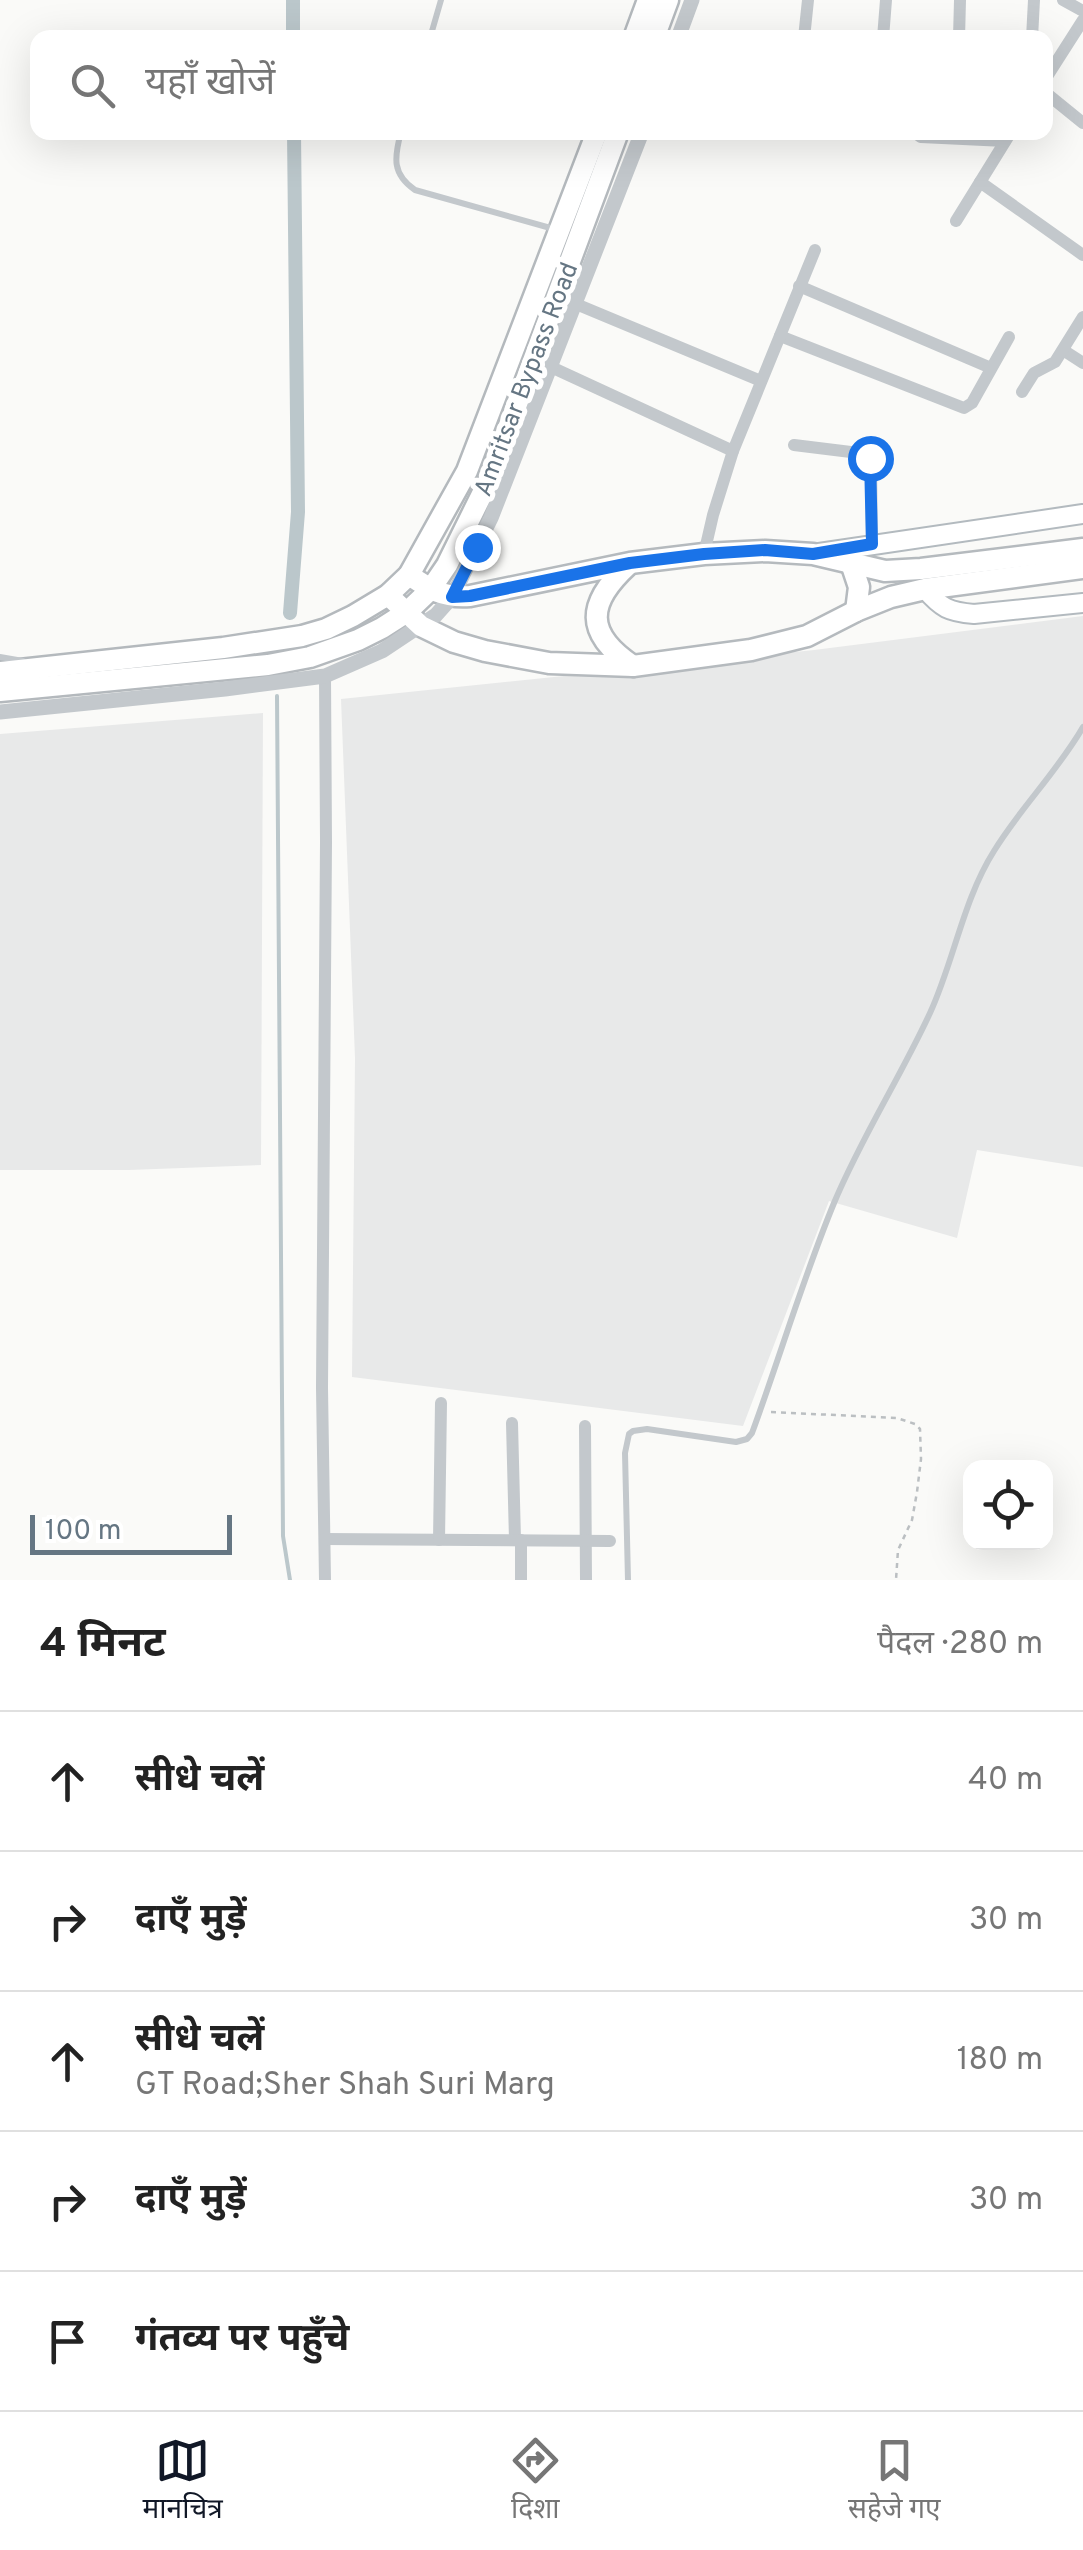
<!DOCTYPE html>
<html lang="hi">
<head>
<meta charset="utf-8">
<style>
	:root { --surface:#fff; --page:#f6f6f6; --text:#222; --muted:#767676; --line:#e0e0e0; --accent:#111827 }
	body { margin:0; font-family:Overpass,"Noto Sans Devanagari",sans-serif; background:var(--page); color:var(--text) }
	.controls { position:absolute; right:30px; bottom:30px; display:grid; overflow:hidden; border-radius:20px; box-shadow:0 10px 40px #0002 }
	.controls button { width:90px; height:90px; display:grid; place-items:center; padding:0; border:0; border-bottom:2px solid var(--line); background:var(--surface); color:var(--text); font:50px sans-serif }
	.scale { position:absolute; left:30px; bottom:25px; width:202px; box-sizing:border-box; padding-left:10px; border:5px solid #657683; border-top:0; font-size:28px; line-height:35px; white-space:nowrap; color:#657683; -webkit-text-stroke:8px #fff; paint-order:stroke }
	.stop { position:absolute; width:30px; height:30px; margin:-22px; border:8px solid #1a73e8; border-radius:50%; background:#fff }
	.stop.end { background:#1a73e8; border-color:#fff; box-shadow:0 2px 10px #0008 }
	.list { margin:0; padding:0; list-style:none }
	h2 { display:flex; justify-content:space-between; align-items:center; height:130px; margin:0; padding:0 40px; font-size:42px }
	h2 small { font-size:32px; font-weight:400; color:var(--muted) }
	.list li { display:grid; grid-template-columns:65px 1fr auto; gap:30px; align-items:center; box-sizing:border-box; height:140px; padding:0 40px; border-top:2px solid var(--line) }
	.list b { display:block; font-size:38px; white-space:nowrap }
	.list p { margin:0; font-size:32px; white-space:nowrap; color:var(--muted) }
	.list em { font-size:32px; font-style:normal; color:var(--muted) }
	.icon { flex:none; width:55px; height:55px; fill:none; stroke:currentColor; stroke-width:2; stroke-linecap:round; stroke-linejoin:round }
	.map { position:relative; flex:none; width:1083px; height:1580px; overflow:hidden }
	.search { position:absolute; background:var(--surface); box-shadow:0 10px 40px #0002; left:30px; right:30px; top:30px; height:110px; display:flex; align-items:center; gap:25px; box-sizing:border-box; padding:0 35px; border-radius:20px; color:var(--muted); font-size:38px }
	.sheet { height:830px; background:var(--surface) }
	nav { display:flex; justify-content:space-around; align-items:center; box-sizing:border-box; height:140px; border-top:2px solid var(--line); background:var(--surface); font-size:28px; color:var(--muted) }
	nav a { display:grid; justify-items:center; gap:5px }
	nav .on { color:var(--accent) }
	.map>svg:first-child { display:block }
	.built { fill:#e8e9e9 }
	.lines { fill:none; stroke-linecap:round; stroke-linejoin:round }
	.stream { stroke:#bbc7cb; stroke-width:4 }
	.canal { stroke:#bbc7cb; stroke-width:14 }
	.secondary-casing { stroke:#b3babf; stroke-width:22 }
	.primary-casing { stroke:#b5babe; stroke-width:25 }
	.trunk-casing { stroke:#b4b9bd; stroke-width:25 }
	.path { stroke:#bbbfc2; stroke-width:2.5; stroke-dasharray:5 5; stroke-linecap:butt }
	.service { stroke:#c3c8cc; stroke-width:6 }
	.minor { stroke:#c3c8cc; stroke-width:12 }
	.tertiary { stroke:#c3c8cc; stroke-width:15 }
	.secondary { stroke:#fff; stroke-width:18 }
	.primary { stroke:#fff; stroke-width:20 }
	.trunk { stroke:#fff; stroke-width:20 }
	.route { stroke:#1a73e8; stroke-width:12 }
	.labels { text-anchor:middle; stroke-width:10; stroke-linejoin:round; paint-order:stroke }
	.street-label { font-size:25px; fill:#657683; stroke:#fff }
</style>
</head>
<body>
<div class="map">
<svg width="1083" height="1580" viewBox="0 0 1083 1580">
	<rect width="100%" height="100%" fill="#fafaf8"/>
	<g class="built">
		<path d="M1083,616V1167L977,1150L957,1238L829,1201L743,1426L352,1377L355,1058L341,699L814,650Z"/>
		<path d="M263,713L261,1165L129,1170H0V734Z"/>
	</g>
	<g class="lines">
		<path class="stream" d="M277,696L283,1536L290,1580"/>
		<g class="canal">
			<path d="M293,0V38"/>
			<path d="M290,613L298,512L294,132"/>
		</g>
		<defs>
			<g id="secondary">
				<path d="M819,553L1083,514"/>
				<path d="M925,589C941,608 949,612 974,614L1083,603"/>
			</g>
			<g id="primary">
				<path d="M851,563L859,587L856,611"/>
				<path d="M628,565C587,603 584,633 633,666"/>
				<path d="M409,575C431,590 443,598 470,596L630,563L704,554L765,551L813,554L885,571L921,569L1083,549"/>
				<path d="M388,595L421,626L454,642L485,651L549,663L633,666L751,650L807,636L856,611L891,597L925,589L1083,568"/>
			</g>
			<g id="trunk">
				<path d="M634,38L648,0"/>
				<path d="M654,38L668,0"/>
				<path d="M0,672L223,648L302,636L326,629L353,616L388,595L409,575L467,471L597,132"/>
				<path d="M0,691L268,665L310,657L358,640L382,628L407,612L430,590L447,565L488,482L618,132"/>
			</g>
		</defs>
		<use href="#secondary" class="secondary-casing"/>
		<use href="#primary" class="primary-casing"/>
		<use href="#trunk" class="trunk-casing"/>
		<path class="path" d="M771,1412L897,1418L915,1424L920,1429L921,1459L917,1492L912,1520L898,1550L896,1580"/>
		<g class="service">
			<path d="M430,38L441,0"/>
			<path d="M401,132C394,158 392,174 415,190L554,229"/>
			<path d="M0,657L23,661"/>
			<path d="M628,1580L625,1453L629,1434L633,1431L647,1429L736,1442L747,1439L752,1433C780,1357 803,1278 834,1203C861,1138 900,1078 930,1013C954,961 963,900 994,851C1021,807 1057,772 1083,727"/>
		</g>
		<g class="minor">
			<path d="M1063,0L1083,11"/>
			<path d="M804,38L808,0"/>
			<path d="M883,38L886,0"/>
			<path d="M959,38L960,0"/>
			<path d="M1032,38L1034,0"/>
			<path d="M1046,78L1083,20"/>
			<path d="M1046,93L1083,123"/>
			<path d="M914,132L921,137L1005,141"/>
			<path d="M980,182L1083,255"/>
			<path d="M956,221L1011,132"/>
			<path d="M799,286L991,368"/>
			<path d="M576,304L761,381"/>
			<path d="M780,336L964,408L972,403L1009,337"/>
			<path d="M1063,350L1083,363"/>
			<path d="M551,367L733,451"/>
			<path d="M1022,392L1034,373L1055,362L1083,317"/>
			<path d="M794,445L867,454L871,463L872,545"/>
			<path d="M704,554L713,515L733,451L815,250"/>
			<path d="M325,676L326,842L322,1388L325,1580"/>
			<path d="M512,1423L515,1540"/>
			<path d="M585,1426L586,1580"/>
			<path d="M325,1539L610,1541"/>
			<path d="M439,1540L441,1403"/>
			<path d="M521,1540V1580"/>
		</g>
		<g class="tertiary">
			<path d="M678,38L692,0"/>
			<path d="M0,712L225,689L325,676L382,651L436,615L452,597L491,518L642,132"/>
		</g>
		<use href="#secondary" class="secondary"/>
		<use href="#primary" class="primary"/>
		<use href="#trunk" class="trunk"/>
	</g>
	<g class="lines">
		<path class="route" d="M477,547L452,597L470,596L630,563L704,554L765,550L813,554L872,544L870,458"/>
	</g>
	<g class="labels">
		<g class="street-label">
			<text transform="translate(525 379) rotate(-69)" y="9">Amritsar Bypass Road</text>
		</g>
	</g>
</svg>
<div class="controls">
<button><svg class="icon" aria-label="locate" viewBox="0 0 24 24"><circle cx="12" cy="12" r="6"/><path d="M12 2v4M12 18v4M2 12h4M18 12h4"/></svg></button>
</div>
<div class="scale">100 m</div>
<div class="stop" style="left:870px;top:458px"></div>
<div class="stop end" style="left:477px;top:547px"></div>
<div class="search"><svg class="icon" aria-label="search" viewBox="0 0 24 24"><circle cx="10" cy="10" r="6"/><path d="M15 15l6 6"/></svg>यहाँ खोजें</div>
</div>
<section class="sheet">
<h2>4 मिनट<small>पैदल · 280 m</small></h2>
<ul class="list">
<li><svg class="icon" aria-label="ahead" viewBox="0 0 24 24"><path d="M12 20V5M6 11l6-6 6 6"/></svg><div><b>सीधे चलें</b></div><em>40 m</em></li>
<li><svg class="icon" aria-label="right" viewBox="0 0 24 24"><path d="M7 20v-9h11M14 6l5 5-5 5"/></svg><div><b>दाएँ मुड़ें</b></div><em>30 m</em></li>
<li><svg class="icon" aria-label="ahead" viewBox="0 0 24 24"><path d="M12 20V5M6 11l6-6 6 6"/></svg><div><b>सीधे चलें</b><p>GT Road;Sher Shah Suri Marg</p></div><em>180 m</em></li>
<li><svg class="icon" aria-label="right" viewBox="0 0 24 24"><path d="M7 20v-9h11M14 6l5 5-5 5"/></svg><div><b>दाएँ मुड़ें</b></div><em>30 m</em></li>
<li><svg class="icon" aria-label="arrive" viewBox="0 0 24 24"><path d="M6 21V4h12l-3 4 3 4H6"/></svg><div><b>गंतव्य पर पहुँचे</b></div></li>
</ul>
</section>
<nav>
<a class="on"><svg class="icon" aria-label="map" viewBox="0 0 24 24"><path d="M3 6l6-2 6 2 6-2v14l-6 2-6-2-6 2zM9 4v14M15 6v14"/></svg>मानचित्र</a>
<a><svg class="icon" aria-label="directions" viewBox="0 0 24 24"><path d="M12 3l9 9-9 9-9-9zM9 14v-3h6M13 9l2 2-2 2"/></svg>दिशा</a>
<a><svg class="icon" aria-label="saved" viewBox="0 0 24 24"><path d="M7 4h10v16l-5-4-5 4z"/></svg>सहेजे गए</a>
</nav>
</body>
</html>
